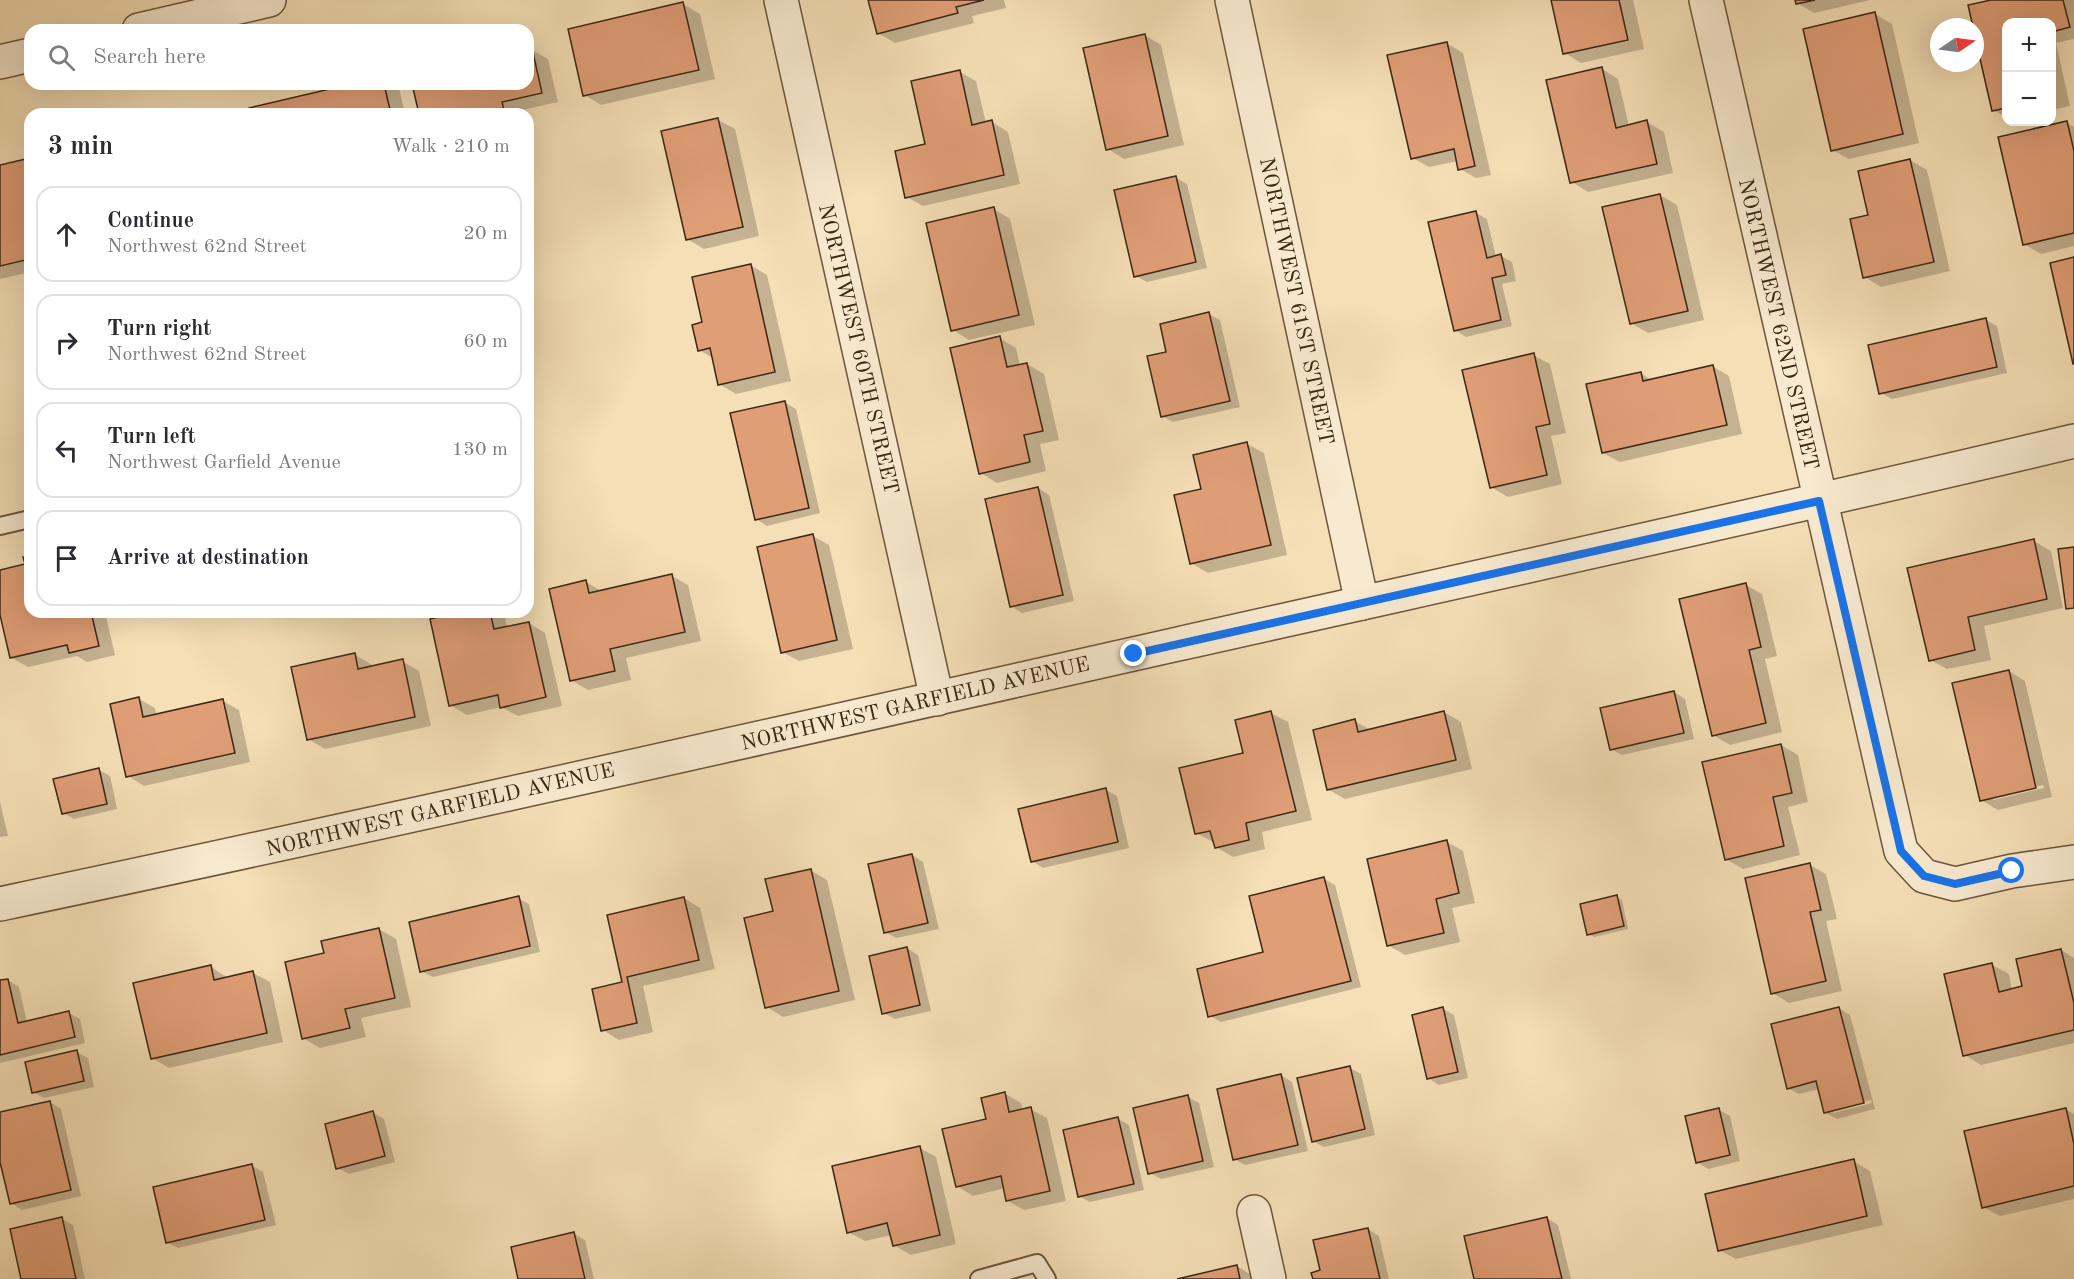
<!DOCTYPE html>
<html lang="en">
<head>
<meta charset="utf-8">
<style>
	:root { --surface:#fff; --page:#f7f7f7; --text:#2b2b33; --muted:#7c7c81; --line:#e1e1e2 }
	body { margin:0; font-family:"Old Standard TT",serif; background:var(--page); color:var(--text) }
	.controls { position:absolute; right:18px; top:18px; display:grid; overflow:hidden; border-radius:12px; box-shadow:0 6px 24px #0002 }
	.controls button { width:54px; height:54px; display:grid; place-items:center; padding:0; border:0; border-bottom:2px solid var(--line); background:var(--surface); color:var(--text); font:30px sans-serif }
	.compass { position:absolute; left:1930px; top:18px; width:54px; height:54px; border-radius:50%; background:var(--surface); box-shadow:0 6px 24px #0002; rotate:77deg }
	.stop { position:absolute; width:18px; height:18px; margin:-14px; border:4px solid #1a73e8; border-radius:50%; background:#fff }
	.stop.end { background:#1a73e8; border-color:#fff; box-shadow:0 2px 6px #0008 }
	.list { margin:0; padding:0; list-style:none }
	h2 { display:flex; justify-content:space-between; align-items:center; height:78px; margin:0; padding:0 24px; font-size:26px }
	h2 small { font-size:20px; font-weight:400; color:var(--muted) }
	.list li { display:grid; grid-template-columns:39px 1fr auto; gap:18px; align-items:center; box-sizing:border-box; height:96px; margin:0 12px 12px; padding:0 12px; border:2px solid var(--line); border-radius:18px }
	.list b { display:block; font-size:22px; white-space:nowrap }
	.list p { margin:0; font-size:20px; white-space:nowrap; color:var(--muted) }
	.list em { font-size:20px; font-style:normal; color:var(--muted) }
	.icon { flex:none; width:33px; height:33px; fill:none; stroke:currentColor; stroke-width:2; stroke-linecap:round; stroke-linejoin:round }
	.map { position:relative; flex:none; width:2074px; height:1279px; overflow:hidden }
	.search { position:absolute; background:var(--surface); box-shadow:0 6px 24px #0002; left:24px; top:24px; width:510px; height:66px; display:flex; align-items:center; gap:15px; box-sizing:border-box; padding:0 21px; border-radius:18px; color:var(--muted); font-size:22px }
	.panel { position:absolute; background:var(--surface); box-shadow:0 6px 24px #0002; left:24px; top:108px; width:510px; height:510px; border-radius:18px }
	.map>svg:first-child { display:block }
	.shadow { fill:#0003; fill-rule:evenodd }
	.building { fill:#e09e77; stroke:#3e2814; stroke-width:1.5 }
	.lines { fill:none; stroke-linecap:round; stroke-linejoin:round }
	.lane-casing { stroke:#6c563c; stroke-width:20 }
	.street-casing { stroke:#6c563c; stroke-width:36 }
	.lane { stroke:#f8ead0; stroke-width:16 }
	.street { stroke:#f8ead0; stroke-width:33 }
	.route { stroke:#1a73e8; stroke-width:8 }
	.labels { text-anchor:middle; stroke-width:5; stroke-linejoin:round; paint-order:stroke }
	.street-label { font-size:21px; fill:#3e2814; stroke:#f8ead0 }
</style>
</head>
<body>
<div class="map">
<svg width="2074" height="1279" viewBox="0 0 2074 1279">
	<rect width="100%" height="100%" fill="#f5dfb6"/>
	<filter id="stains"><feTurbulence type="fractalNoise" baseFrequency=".00333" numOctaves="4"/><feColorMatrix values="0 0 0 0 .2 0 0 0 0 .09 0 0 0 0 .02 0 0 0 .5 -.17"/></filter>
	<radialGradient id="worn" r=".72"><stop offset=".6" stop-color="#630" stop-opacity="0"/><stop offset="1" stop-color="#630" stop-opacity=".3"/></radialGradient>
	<g class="shadow">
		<path d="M869,0H1004L1006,8L972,16L974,23L895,43L878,33Z"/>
		<path d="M1553,0H1633L1644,49L1581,63L1565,53Z"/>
		<path d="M1796,0H1870L1814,13L1797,3Z"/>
		<path d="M1998,0H2074V39L2056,43L2070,106L2052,110V22H2006V117L1993,110L1974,27Z"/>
		<path d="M683,4L700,14L715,79L601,105L585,95Z"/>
		<path d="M1875,14L1892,24L1919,143L1849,159L1832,150Z"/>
		<path d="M1145,35L1161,45L1184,145L1124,159L1108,149Z"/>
		<path d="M1446,43L1463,53L1491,175L1476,178L1460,169L1458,161L1429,167L1413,158Z"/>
		<path d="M532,50L548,59L558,102L518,111V114H421L413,84H528V51Z"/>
		<path d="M1602,69L1618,79L1629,126L1647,122L1664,132L1673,173L1588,192L1572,182Z"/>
		<path d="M960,72L976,81L986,123L992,122L1008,132L1020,184L923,206L907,197Z"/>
		<path d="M358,84H391L399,88L405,114H252Z"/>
		<path d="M718,120L735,129L759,236L704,249L687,239Z"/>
		<path d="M2067,123L2074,127V246L2041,254L2024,244Z"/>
		<path d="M30,160V272L0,279V167Z"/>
		<path d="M1910,160L1927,170L1950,271L1881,287L1865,277L1870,216Z"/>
		<path d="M1176,178L1187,184L1207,268L1147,282L1136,276Z"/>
		<path d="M1660,195L1677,205L1704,320L1648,333L1631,323Z"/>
		<path d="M994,209L1010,219L1035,325L969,340L953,330Z"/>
		<path d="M1476,213L1487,219L1496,257L1501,256L1512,262L1516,281L1502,284L1512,326L1466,337L1455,330Z"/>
		<path d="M750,265L767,275L791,381L736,394L719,384L713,358L699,350L704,324Z"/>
		<path d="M1209,314L1220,320L1240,407L1173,422L1162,416L1168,353Z"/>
		<path d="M1986,320L1997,326L2007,373L1892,399L1881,393Z"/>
		<path d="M999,338L1016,348L1020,366L1027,364L1044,374L1059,440L1040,444L1046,471L997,483L981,473Z"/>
		<path d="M1533,355L1550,364L1566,433L1551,436L1562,484L1508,497L1491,487Z"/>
		<path d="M1712,366L1729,376L1742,434L1620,462L1603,453L1640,373L1652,380Z"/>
		<path d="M784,402L796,409L820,513L767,526L756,519Z"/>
		<path d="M1247,444L1264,453L1287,555L1208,573L1191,563L1203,490Z"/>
		<path d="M1038,488L1049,495L1074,601L1022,613L1011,606Z"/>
		<path d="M813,536L829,545L853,649L799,661L782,652Z"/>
		<path d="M2034,541L2051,551L2063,608L1984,626L1991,660L1947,669L1930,660Z"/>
		<path d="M30,557V612H105L115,655L87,662L77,656L28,667L12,658L0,608V571L27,565Z"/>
		<path d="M672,576L688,585L701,641L626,658L631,680L588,690L571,680L586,582L603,592Z"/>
		<path d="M1746,585L1762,594L1777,656L1765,659L1782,732L1730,745L1713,735Z"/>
		<path d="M467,612H496L505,617L507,628L529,623L545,633L562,706L518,716L501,707L467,715L450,705Z"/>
		<path d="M355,655L371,664L372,668L402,661L419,671L431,726L325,749L308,739Z"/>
		<path d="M2009,671L2025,681L2052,797L1998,810L1981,800ZM2043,785L2044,788L1993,800V796Z"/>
		<path d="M1674,692L1685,699L1694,739L1622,755L1611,749Z"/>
		<path d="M139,699L155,708L157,716L223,701L239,710L250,762L144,786L128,776Z"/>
		<path d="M1444,712L1461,722L1472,769L1345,799L1329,790L1354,721L1371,730Z"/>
		<path d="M1271,713L1288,722L1312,820L1262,832L1265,849L1233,857L1216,847L1215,843L1196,833Z"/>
		<path d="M1781,745L1798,755L1808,802L1788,807L1800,855L1743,869L1726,859Z"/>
		<path d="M99,770L110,776L117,809L74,819L63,813Z"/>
		<path d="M1106,790L1117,796L1129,848L1043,868L1032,861Z"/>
		<path d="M0,802L8,836L0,837Z"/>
		<path d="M1447,842L1463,851L1475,903L1452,908L1460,942L1405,955L1388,945Z"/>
		<path d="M912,855L923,862L939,929L896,938L885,932Z"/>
		<path d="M1810,865L1826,874L1837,919L1826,921L1842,991L1789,1003L1773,993Z"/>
		<path d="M810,870L827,880L855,1000L783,1017L767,1007L774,912Z"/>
		<path d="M1324,879L1335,885L1361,987L1221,1022L1210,1016L1265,953Z"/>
		<path d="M1617,897L1622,900L1628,929L1594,937L1588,934Z"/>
		<path d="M518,898L529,904L540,952L433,977L421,971Z"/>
		<path d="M684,898L700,908L715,969L643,986L653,1032L619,1040L603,1030L624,983L609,916Z"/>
		<path d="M379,929L396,939L411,1007L361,1018L366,1037L320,1048L303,1038L326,954Z"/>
		<path d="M907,948L918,955L931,1011L895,1019L884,1013Z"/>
		<path d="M2061,950L2074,958V1043L1981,1065L1965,1055L1992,965L2009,974L2012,990L2024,987Z"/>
		<path d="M211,967L228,978L253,973L270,982L283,1042L169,1068L152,1058Z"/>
		<path d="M8,980L19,987L27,1022L69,1013L80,1019L85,1043L0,1063V982Z"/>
		<path d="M1839,1008L1850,1015L1875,1109L1837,1119L1826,1113L1820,1089L1799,1094L1788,1088ZM1871,1100L1872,1103L1833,1113V1110Z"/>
		<path d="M1443,1009L1454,1015L1468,1078L1439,1085L1428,1078Z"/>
		<path d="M76,1052L88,1058L94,1087L44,1098L33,1092Z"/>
		<path d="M1350,1068L1361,1074L1375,1135L1324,1147L1313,1141Z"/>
		<path d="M1281,1075L1292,1082L1308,1151L1245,1165L1234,1159Z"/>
		<path d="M1004,1093L1021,1103L1023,1111L1030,1109L1047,1118L1066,1201L1024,1210L1008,1201L1005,1188L973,1196L957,1186L988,1120Z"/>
		<path d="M1188,1097L1199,1103L1214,1167L1161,1179L1150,1173Z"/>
		<path d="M50,1102L61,1109L81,1196L22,1210L11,1203L0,1155V1114Z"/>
		<path d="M2065,1109L2074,1114V1199L2000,1216L1983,1207Z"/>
		<path d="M1719,1110L1730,1116L1740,1161L1708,1169L1697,1162Z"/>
		<path d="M373,1113L384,1119L395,1162L349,1174L338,1168Z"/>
		<path d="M1118,1119L1129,1125L1144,1190L1090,1202L1079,1196Z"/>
		<path d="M920,1148L936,1157L956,1244L911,1255L894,1245L892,1235L865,1241L848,1232Z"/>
		<path d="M1853,1161L1870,1171L1883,1225L1736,1259L1719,1250Z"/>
		<path d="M252,1166L263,1172L276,1225L178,1248L167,1242Z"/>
		<path d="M1547,1218L1558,1225L1571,1279H1476Z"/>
		<path d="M62,1219L73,1225L85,1279H23Z"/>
		<path d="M1368,1229L1379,1236L1389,1279H1314Z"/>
		<path d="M574,1234L585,1240L594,1279H520Z"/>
		<path d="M1237,1266L1253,1276L1254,1279H1183Z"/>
	</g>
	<g class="building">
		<path d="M868,0H984L956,7L958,13L877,34Z"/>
		<path d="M1551,0H1619L1628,40L1563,54Z"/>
		<path d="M1795,0H1815L1796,4Z"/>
		<path d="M1991,0H2063L2070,27L2052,32V22H2006V108L1992,111L1975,37V27H1973L1968,5Z"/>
		<path d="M683,2L699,70L583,96L568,29Z"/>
		<path d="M1875,12L1903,134L1831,151L1803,29Z"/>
		<path d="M1145,34L1168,136L1106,150L1083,48Z"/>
		<path d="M1447,42L1475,166L1458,170L1454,149L1411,159L1387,55Z"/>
		<path d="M532,48L542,93L502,102L505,114H419L412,84H528V49Z"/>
		<path d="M1602,67L1616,128L1647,120L1657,164L1570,183L1546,80Z"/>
		<path d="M960,70L972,125L992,120L1004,175L905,198L895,151L925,144L911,81Z"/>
		<path d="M351,84H384L391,114H251L249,108Z"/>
		<path d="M718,118L743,227L686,240L661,131Z"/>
		<path d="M2067,121L2074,151V233L2023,245L1998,137Z"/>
		<path d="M30,158V259L0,266V165Z"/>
		<path d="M1910,159L1934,262L1863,278L1850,219L1868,215L1858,171Z"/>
		<path d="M1176,176L1196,262L1134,277L1114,190Z"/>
		<path d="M1660,194L1688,311L1630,324L1602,207Z"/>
		<path d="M994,207L1019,315L951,331L926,223Z"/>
		<path d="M1476,211L1487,258L1501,254L1506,275L1492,278L1501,320L1454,331L1428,222Z"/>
		<path d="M2074,257V364H2073L2050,263Z"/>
		<path d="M751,264L775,372L718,385L710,348L698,351L692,325L702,322L692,277Z"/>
		<path d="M1209,312L1230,401L1161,417L1147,356L1166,352L1160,324Z"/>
		<path d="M1986,318L1997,367L1879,394L1868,345Z"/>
		<path d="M1000,336L1007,367L1027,363L1043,431L1024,435L1030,462L979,474L950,348Z"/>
		<path d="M1534,353L1550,424L1536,427L1547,475L1490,488L1462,370Z"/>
		<path d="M1713,365L1727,425L1602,453L1586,384L1641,372L1643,381Z"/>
		<path d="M785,401L809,508L755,520L730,413Z"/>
		<path d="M1247,442L1271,545L1190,564L1174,495L1201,489L1193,455Z"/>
		<path d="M1038,487L1063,595L1010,607L985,499Z"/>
		<path d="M813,534L837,640L781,653L757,547Z"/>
		<path d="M2034,539L2047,599L1968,617L1975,650L1929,661L1907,568Z"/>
		<path d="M2074,547V608L2066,609L2058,549Z"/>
		<path d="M30,556V612H91L99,646L69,653L67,645L10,658L0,615V570L25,564L23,557Z"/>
		<path d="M672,574L685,632L610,649L615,671L570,681L549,589L586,580L589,593Z"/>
		<path d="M1746,583L1761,647L1749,650L1766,723L1712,736L1679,599Z"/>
		<path d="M460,612H490L494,629L529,622L546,697L500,708L498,695L449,706L430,619Z"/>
		<path d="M355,653L358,669L403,659L415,717L307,740L291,667Z"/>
		<path d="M2009,670L2036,788L1980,801L1952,683Z"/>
		<path d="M1674,691L1684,733L1610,750L1600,708Z"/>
		<path d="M139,697L143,717L223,699L235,753L126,777L110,704Z"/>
		<path d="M1271,711L1296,811L1246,823L1249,840L1215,848L1210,831L1195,834L1179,768L1243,753L1235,720Z"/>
		<path d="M1444,711L1456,760L1327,790L1313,730L1355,719L1358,732Z"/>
		<path d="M1781,744L1792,793L1773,797L1784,846L1725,860L1702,762Z"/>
		<path d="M99,768L107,804L62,814L53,779Z"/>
		<path d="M1106,788L1118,842L1031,862L1018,809Z"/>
		<path d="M1447,840L1459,893L1436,899L1444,933L1387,946L1367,859Z"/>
		<path d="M912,854L928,923L884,933L868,864Z"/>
		<path d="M1810,863L1821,910L1810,912L1826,981L1771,994L1745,878Z"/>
		<path d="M811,869L839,991L765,1008L744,918L773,911L765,879Z"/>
		<path d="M1324,877L1351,981L1208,1017L1197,969L1263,952L1249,896Z"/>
		<path d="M1617,895L1624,926L1587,935L1580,904Z"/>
		<path d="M519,896L530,946L420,972L409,922Z"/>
		<path d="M684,897L699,960L627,977L637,1023L601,1031L592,989L622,982L607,915Z"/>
		<path d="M379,928L395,998L345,1009L350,1028L302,1039L285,962L324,953L321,941Z"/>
		<path d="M907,947L920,1005L882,1014L869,956Z"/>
		<path d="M2061,949L2074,1003V1030L1963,1056L1944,974L1992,963L1999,992L2022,986L2016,959Z"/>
		<path d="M211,965L214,980L253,971L267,1033L151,1059L133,983Z"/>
		<path d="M8,979L18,1023L69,1011L75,1037L0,1055V980Z"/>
		<path d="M1443,1007L1458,1072L1427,1079L1412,1015Z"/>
		<path d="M1839,1007L1864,1103L1824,1113L1816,1081L1787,1089L1771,1024Z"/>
		<path d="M77,1050L84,1081L32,1093L25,1062Z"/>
		<path d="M1350,1066L1365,1129L1312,1142L1297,1078Z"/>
		<path d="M1281,1074L1298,1145L1233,1160L1217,1089Z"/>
		<path d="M1005,1092L1009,1112L1031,1107L1050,1191L1006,1201L1001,1176L956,1187L942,1129L986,1119L981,1098Z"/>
		<path d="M1188,1095L1203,1161L1148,1174L1133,1108Z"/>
		<path d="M50,1101L71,1190L10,1204L0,1162V1112Z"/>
		<path d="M1719,1108L1730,1155L1696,1163L1685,1116Z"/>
		<path d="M2066,1108L2074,1144V1186L1982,1208L1964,1131Z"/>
		<path d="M373,1111L385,1156L336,1169L325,1124Z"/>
		<path d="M1118,1117L1134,1184L1078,1197L1063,1130Z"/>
		<path d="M920,1146L940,1235L893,1246L887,1223L847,1233L832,1166Z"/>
		<path d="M1854,1159L1867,1216L1718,1251L1705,1194Z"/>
		<path d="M252,1164L265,1220L166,1243L153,1187Z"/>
		<path d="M62,1217L76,1279H21L10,1229Z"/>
		<path d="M1547,1217L1562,1279H1474L1464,1236Z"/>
		<path d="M1368,1228L1380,1279H1313L1311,1273L1320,1270L1313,1240Z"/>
		<path d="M574,1232L585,1279H518L511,1247Z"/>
		<path d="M1237,1265L1240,1279H1177Z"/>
	</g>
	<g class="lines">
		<defs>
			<g id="lane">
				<path d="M0,526L30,519"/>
				<path d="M979,1279L1037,1263L1047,1279"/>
			</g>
			<g id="street">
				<path d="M781,0L937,699"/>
				<path d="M1232,0L1362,603"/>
				<path d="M1706,0L1901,851L1924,876L1955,884L2012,871L2074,862"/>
				<path d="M139,30L269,0"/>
				<path d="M0,62L30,55"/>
				<path d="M0,904C394,821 786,732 1178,644C1477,577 1776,512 2074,441"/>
				<path d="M1254,1212L1269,1279"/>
			</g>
		</defs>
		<use href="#lane" class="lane-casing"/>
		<use href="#street" class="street-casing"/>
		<use href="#lane" class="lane"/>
		<use href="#street" class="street"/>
	</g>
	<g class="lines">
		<path class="route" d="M1134,654L1819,501L1901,851L1924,876L1955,884L2012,871"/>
	</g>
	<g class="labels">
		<g class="street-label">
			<text transform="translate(1297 301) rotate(78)" y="7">NORTHWEST 61ST STREET</text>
			<text transform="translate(1779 324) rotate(77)" y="7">NORTHWEST 62ND STREET</text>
			<text transform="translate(859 349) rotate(77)" y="7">NORTHWEST 60TH STREET</text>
			<text transform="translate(915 703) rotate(-13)" y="7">NORTHWEST GARFIELD AVENUE</text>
			<text transform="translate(440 809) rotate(-13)" y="7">NORTHWEST GARFIELD AVENUE</text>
		</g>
	</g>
	<rect width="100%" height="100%" filter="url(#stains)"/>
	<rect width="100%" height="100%" fill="url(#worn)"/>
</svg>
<div class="controls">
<button>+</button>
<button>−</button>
</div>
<svg class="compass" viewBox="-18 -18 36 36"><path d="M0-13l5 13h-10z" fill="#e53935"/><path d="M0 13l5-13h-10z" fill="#7c7c81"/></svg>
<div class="stop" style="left:2012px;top:871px"></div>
<div class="stop end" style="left:1134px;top:654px"></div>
<div class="search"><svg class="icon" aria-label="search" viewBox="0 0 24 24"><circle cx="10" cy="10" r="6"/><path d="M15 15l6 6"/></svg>Search here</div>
<section class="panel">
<h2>3 min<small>Walk · 210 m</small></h2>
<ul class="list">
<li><svg class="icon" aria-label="ahead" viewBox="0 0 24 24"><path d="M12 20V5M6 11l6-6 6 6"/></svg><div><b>Continue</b><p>Northwest 62nd Street</p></div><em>20 m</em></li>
<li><svg class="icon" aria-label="right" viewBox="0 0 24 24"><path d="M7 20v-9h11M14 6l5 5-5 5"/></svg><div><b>Turn right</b><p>Northwest 62nd Street</p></div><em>60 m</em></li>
<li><svg class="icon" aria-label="left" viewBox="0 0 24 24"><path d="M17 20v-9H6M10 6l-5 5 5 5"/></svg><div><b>Turn left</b><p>Northwest Garfield Avenue</p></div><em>130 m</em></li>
<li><svg class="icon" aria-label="arrive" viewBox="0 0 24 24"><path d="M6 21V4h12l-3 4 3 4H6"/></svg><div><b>Arrive at destination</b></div></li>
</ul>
</section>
</div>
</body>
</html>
